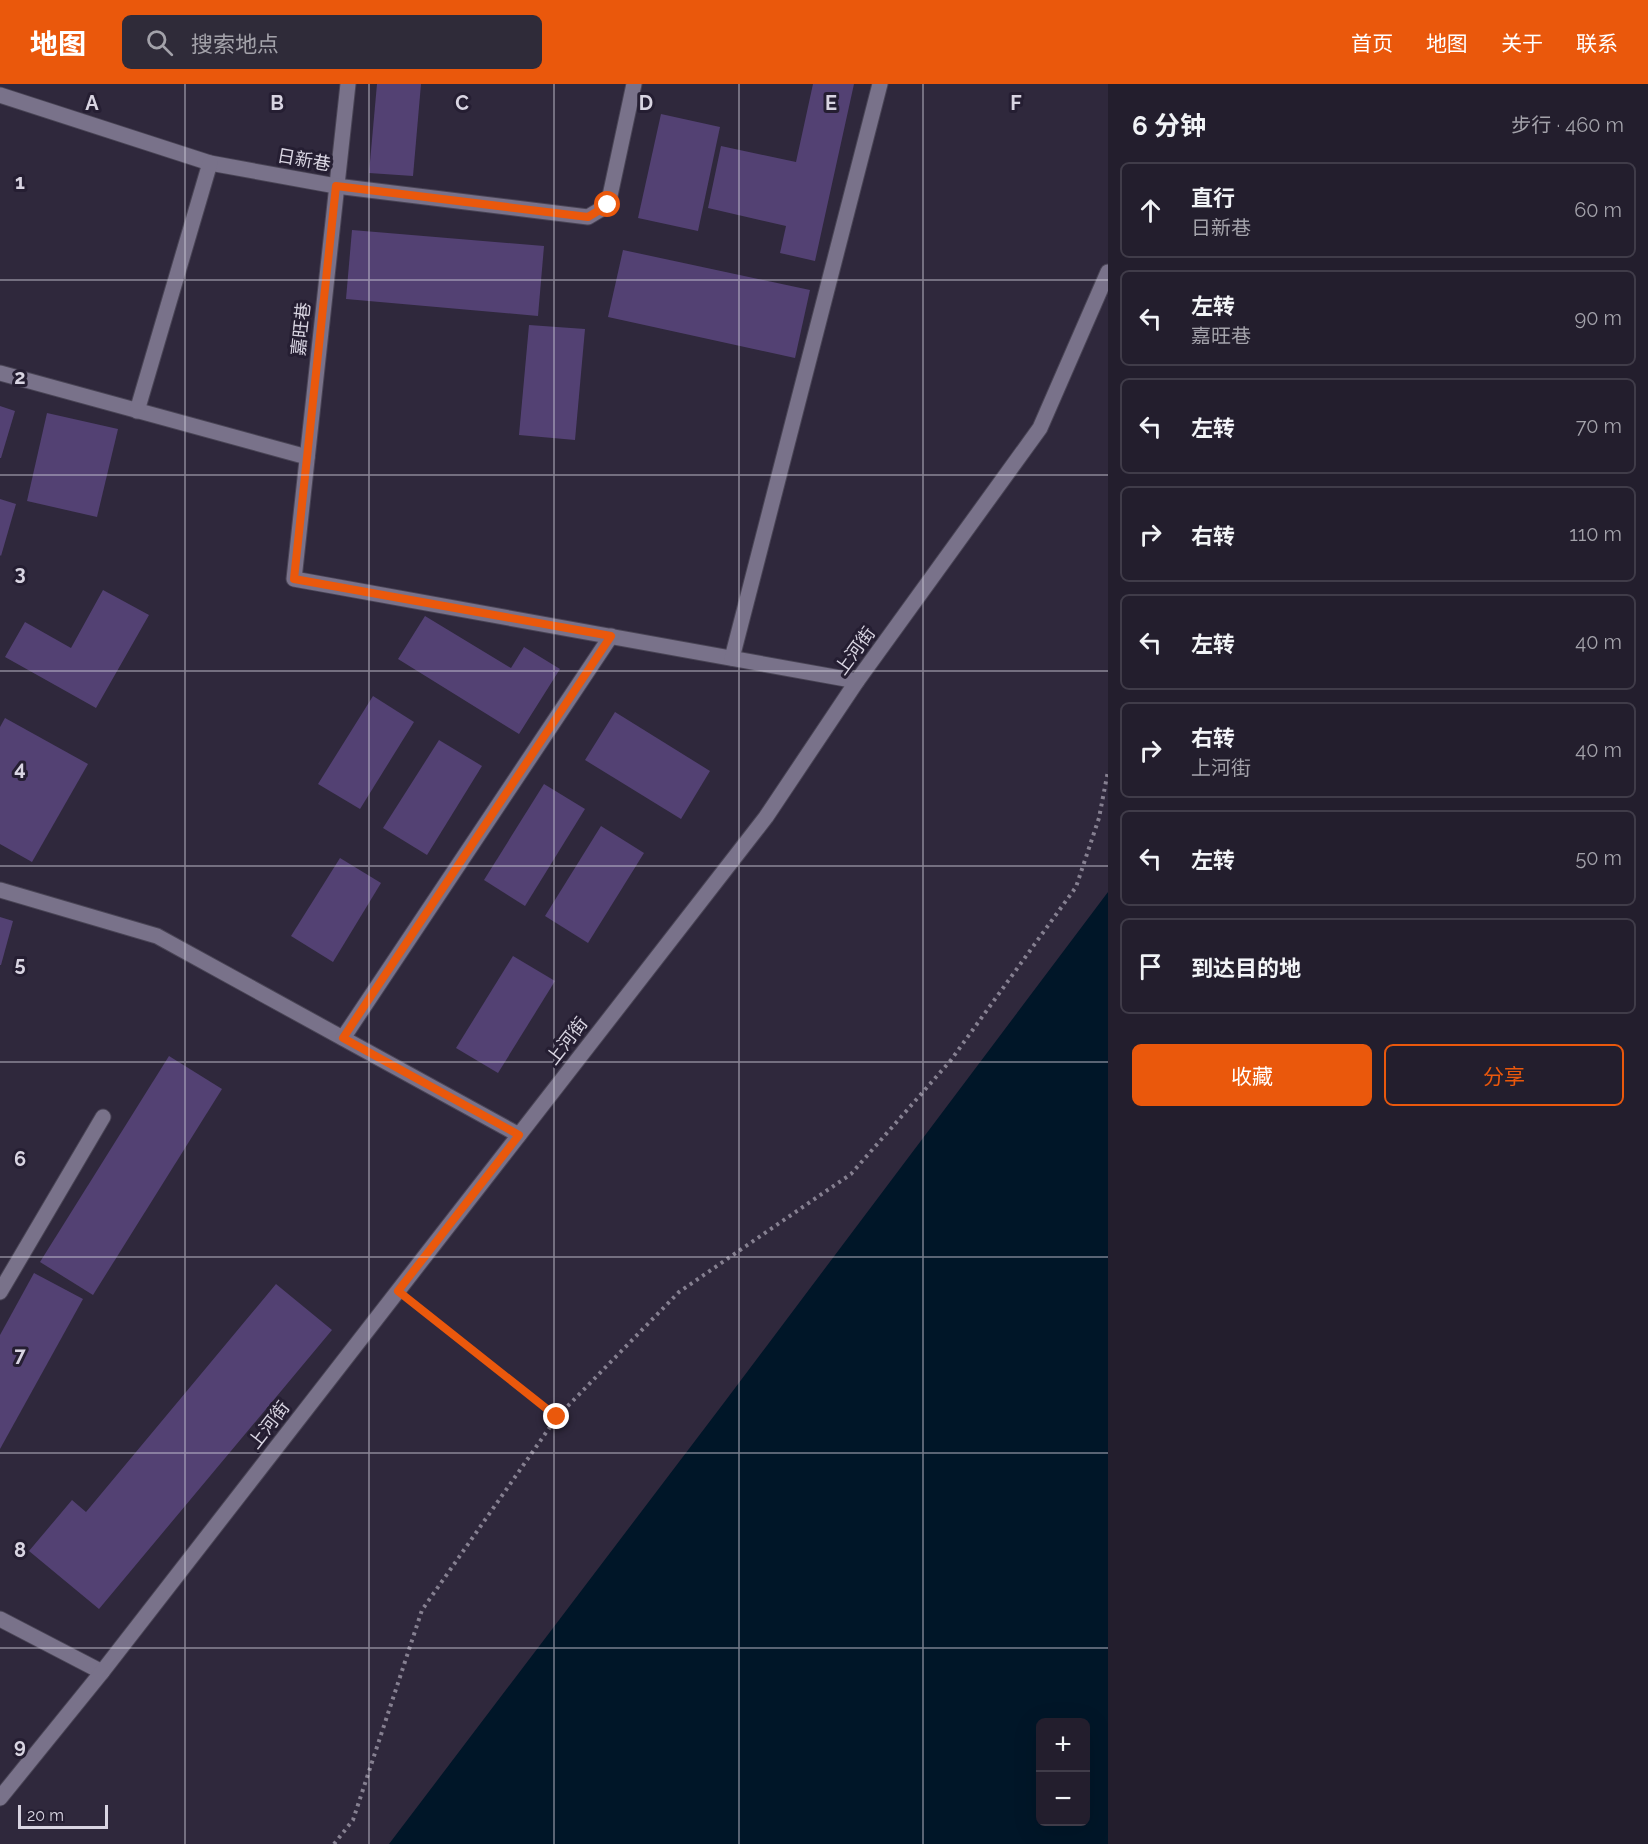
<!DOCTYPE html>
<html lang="zh">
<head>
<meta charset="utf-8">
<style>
	:root { --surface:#231e2d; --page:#2f2b39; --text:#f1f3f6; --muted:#a3a2aa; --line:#403c49; --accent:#ea580c }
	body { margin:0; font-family:Raleway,"Noto Sans SC",sans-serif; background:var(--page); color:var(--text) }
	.controls { position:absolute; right:18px; bottom:18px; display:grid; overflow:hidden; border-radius:9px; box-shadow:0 6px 24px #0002 }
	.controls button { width:54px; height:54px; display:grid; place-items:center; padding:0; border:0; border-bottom:2px solid var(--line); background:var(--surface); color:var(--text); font:30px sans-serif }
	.scale { position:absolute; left:18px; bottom:15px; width:90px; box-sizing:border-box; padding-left:6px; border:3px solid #d9d5e2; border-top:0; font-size:16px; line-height:21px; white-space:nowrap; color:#d9d5e2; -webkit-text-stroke:4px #251e32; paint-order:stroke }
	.stop { position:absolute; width:18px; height:18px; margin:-14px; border:4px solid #ea580c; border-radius:50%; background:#fff }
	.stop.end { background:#ea580c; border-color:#fff; box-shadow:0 2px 6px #0008 }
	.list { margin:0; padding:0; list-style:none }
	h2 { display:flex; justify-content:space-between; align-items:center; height:78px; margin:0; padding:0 24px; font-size:26px }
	h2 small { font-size:20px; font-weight:400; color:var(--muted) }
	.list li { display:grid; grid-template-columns:39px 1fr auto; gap:18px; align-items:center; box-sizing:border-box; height:96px; margin:0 12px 12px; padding:0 12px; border:2px solid var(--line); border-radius:9px }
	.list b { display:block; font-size:22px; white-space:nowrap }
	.list p { margin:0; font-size:20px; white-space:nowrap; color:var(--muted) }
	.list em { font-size:20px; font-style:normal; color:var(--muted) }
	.actions { display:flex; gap:12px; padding:18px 24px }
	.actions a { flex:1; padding:14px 0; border:2px solid var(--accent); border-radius:9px; text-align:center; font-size:21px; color:var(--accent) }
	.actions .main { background:var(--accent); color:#fff }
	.icon { flex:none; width:33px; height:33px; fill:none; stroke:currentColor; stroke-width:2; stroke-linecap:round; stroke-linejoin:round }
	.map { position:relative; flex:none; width:1108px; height:1760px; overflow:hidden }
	header { display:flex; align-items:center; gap:36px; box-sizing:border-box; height:84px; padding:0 30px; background:var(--accent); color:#fff }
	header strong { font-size:28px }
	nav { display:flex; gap:33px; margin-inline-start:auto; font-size:21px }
	.search { width:420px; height:54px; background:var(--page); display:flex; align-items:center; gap:15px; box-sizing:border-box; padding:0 21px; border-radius:9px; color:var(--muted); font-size:22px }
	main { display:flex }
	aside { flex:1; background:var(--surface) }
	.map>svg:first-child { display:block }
	.water { fill:#001628; fill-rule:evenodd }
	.building { fill:#534173 }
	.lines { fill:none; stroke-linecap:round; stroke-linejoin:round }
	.minor-casing { stroke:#494455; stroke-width:17 }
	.tertiary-casing { stroke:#494455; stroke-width:17 }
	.path { stroke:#868091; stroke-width:4; stroke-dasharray:3 4.5; stroke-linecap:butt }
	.minor { stroke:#79728a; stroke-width:15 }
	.tertiary { stroke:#79728a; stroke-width:15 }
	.route { stroke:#ea580c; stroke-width:8 }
	.grid { fill:none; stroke:#d9d5e2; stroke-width:1.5; stroke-opacity:0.55 }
	.labels { text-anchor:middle; stroke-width:6; stroke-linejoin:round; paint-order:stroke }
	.street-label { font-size:18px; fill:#d9d5e2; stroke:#251e32 }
	.grid-label { font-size:20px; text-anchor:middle; font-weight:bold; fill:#d9d5e2; stroke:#251e32; stroke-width:6; stroke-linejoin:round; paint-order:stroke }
</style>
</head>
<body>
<header>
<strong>地图</strong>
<div class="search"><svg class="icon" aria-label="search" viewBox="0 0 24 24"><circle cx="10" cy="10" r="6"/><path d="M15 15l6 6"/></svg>搜索地点</div>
<nav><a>首页</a><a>地图</a><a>关于</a><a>联系</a></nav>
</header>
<main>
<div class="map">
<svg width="1108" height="1760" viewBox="0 0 1108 1760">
	<rect width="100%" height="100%" fill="#2f283c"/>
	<path class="water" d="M1108,808V1760H389L723,1320ZM1040,1638H1086V1738H1040Z"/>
	<g class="building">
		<path d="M377,0H421L413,92L369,89Z"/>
		<path d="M813,0H854L815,177L780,169L786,142L708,124L721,62L796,78Z"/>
		<path d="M661,30L720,43L698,147L638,134Z"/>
		<path d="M352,146L544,162L538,232L346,215Z"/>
		<path d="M623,166L810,206L795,274L608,233Z"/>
		<path d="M529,241L585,245L575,356L519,351Z"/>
		<path d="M0,322L15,327L1,374H0Z"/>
		<path d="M47,329L118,345L97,433L27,417Z"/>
		<path d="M0,415L16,420L1,472L0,471Z"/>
		<path d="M103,506L149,531L96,624L5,573L25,538L71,564Z"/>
		<path d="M425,532L511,584L524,563L560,585L519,650L398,575Z"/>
		<path d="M373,612L414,638L360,725L318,700Z"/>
		<path d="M615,628L710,687L681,735L585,676Z"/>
		<path d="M5,634L88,680L32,778L0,760V643Z"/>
		<path d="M439,656L482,682L427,771L383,744Z"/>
		<path d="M544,700L585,725L525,822L484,796Z"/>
		<path d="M601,742L644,769L588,859L545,832Z"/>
		<path d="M340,774L381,799L333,878L291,852Z"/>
		<path d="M0,833L13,837L1,881H0Z"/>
		<path d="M513,872L555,897L498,989L456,964Z"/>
		<path d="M169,972L222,1005L93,1211L40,1178Z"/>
		<path d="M34,1189L83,1215L0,1365V1251Z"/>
		<path d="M276,1200L332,1246L99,1525L29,1467L72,1416L86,1428Z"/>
	</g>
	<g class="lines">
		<defs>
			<g id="minor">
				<path d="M348,0L294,495L857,597"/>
				<path d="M0,11L210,79L336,102L588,133L608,121L634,0"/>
				<path d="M0,289L307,373"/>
				<path d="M137,327L210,79"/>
				<path d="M732,574L880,0"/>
				<path d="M0,806L157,852L519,1051"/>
				<path d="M343,954L611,552"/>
				<path d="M0,1208L103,1033"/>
			</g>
			<g id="tertiary">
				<path d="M0,1535L102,1588"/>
				<path d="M0,1714L102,1588L766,733L857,597L1040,344L1108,188"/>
			</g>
		</defs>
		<use href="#minor" class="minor-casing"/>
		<use href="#tertiary" class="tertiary-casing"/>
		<g class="path">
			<path d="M414,1220L557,1333"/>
			<path d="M334,1760L353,1736L422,1526L557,1333L679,1208L851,1090L951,976L1076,803L1099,734L1108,687"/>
		</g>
		<use href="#minor" class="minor"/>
		<use href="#tertiary" class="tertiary"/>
	</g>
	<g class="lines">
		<path class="route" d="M557,1333L398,1207L519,1051L343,954L611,552L294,495L336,102L588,133L608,121"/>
	</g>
	<path class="grid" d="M185,0V1760M369,0V1760M554,0V1760M739,0V1760M923,0V1760M0,196H1108M0,391H1108M0,587H1108M0,782H1108M0,978H1108M0,1173H1108M0,1369H1108M0,1564H1108"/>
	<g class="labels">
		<g class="street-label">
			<text transform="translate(304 76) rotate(10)" y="6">日新巷</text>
			<text transform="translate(301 245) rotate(-84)" y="6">嘉旺巷</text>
			<text transform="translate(855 567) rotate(-54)" y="6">上河街</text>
			<text transform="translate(567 957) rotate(-52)" y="6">上河街</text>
			<text transform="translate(269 1341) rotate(-52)" y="6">上河街</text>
		</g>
	</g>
	<g class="grid-label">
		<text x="92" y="26">A</text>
		<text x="277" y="26">B</text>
		<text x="462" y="26">C</text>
		<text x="646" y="26">D</text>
		<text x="831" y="26">E</text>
		<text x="1016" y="26">F</text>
		<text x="20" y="105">1</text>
		<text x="20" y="300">2</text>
		<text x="20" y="496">3</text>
		<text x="20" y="691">4</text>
		<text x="20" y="887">5</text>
		<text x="20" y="1082">6</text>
		<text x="20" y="1278">7</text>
		<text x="20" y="1473">8</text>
		<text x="20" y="1669">9</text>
	</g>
</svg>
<div class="controls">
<button>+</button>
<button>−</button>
</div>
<div class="scale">20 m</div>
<div class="stop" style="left:608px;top:121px"></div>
<div class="stop end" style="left:557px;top:1333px"></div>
</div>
<aside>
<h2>6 分钟<small>步行 · 460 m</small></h2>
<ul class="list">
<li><svg class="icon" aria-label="ahead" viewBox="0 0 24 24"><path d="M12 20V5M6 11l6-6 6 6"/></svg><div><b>直行</b><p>日新巷</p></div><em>60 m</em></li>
<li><svg class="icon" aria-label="left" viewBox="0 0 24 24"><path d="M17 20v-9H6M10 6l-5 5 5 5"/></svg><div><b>左转</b><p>嘉旺巷</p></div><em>90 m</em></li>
<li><svg class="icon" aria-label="left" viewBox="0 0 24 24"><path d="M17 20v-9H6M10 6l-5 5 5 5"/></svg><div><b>左转</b></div><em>70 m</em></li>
<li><svg class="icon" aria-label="right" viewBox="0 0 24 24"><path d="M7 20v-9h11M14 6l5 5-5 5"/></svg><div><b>右转</b></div><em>110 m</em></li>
<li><svg class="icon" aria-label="left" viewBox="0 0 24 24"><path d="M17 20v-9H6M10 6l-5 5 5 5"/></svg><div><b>左转</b></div><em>40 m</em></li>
<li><svg class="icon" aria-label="right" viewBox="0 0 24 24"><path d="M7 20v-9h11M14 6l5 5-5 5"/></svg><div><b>右转</b><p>上河街</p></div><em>40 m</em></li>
<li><svg class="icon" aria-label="left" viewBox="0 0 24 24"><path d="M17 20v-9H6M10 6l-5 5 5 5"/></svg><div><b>左转</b></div><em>50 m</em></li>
<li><svg class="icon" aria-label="arrive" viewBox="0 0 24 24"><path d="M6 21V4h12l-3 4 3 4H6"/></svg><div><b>到达目的地</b></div></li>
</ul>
<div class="actions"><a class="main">收藏</a><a>分享</a></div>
</aside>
</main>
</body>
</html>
